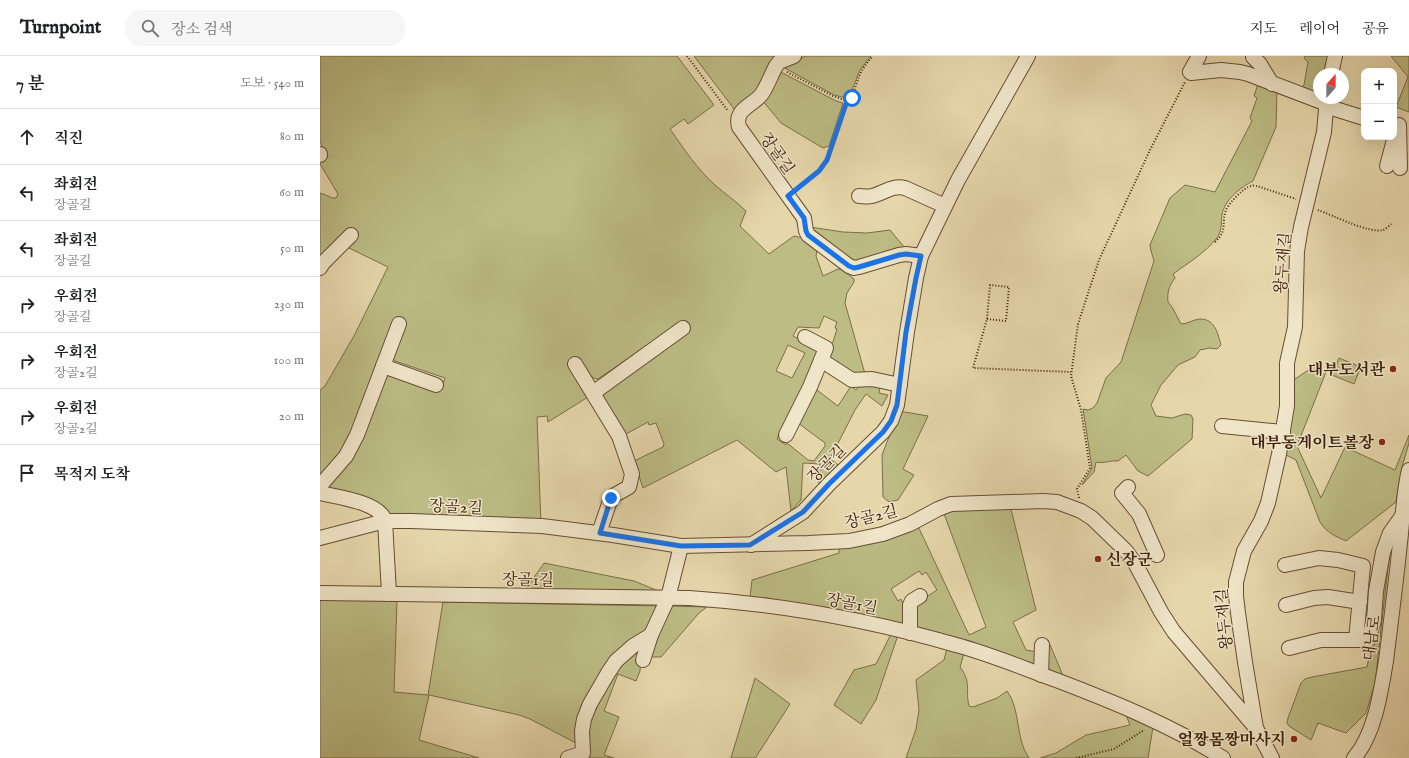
<!DOCTYPE html>
<html lang="ko">
<head>
<meta charset="utf-8">
<style>
	:root { --surface:#fff; --page:#f6f6f6; --text:#202124; --muted:#757577; --line:#e0e0e0 }
	body { margin:0; font-family:"IM FELL English","Noto Serif KR",serif; background:var(--page); color:var(--text) }
	.controls { position:absolute; right:12px; top:12px; display:grid; overflow:hidden; border-radius:8px; box-shadow:0 4px 16px #0002 }
	.controls button { width:36px; height:36px; display:grid; place-items:center; padding:0; border:0; border-bottom:1px solid var(--line); background:var(--surface); color:var(--text); font:20px sans-serif }
	.compass { position:absolute; left:993px; top:12px; width:36px; height:36px; border-radius:50%; background:var(--surface); box-shadow:0 4px 16px #0002; rotate:21deg }
	.stop { position:absolute; width:12px; height:12px; margin:-9px; border:3px solid #1a73e8; border-radius:50%; background:#fff }
	.stop.end { background:#1a73e8; border-color:#fff; box-shadow:0 1px 4px #0008 }
	.list { margin:0; padding:0; list-style:none }
	h2 { display:flex; justify-content:space-between; align-items:center; height:52px; margin:0; padding:0 16px; font-size:17px }
	h2 small { font-size:13px; font-weight:400; color:var(--muted) }
	.list li { display:grid; grid-template-columns:26px 1fr auto; gap:12px; align-items:center; box-sizing:border-box; height:56px; padding:0 16px; border-top:1px solid var(--line) }
	.list b { display:block; font-size:15px; white-space:nowrap }
	.list p { margin:0; font-size:13px; white-space:nowrap; color:var(--muted) }
	.list em { font-size:13px; font-style:normal; color:var(--muted) }
	.icon { flex:none; width:22px; height:22px; fill:none; stroke:currentColor; stroke-width:2; stroke-linecap:round; stroke-linejoin:round }
	.map { position:relative; flex:none; width:1089px; height:702px; overflow:hidden }
	header { display:flex; align-items:center; gap:24px; box-sizing:border-box; height:56px; padding:0 20px; background:var(--surface); border-bottom:1px solid var(--line) }
	header strong { font-size:19px }
	nav { display:flex; gap:22px; margin-inline-start:auto; font-size:14px }
	.search { width:280px; height:36px; background:var(--page); display:flex; align-items:center; gap:10px; box-sizing:border-box; padding:0 14px; border-radius:16px; color:var(--muted); font-size:15px }
	main { display:flex }
	aside { flex:1; background:var(--surface) }
	.map>svg:first-child { display:block }
	.green { fill:#bcbc84; stroke:#7c6e48; fill-rule:evenodd }
	.lines { fill:none; stroke-linecap:round; stroke-linejoin:round }
	.minor-casing { stroke:#674d34; stroke-width:16 }
	.path { stroke:#3d1f0c; stroke-width:2; stroke-dasharray:1 2; stroke-linecap:butt }
	.minor { stroke:#efe5c8; stroke-width:14 }
	.route { stroke:#1a73e8; stroke-width:5 }
	.poi-dot { fill:#8f2418; stroke:#efe5c8; stroke-width:1.5 }
	.labels { text-anchor:middle; stroke-width:3; stroke-linejoin:round; paint-order:stroke }
	.street-label { font-size:16px; fill:#3d1f0c; stroke:#efe5c8 }
	.poi-label { font-size:16px; font-weight:bold; fill:#3d1f0c; stroke:#efe5c8; text-anchor:end }
</style>
</head>
<body>
<header>
<strong>Turnpoint</strong>
<div class="search"><svg class="icon" aria-label="search" viewBox="0 0 24 24"><circle cx="10" cy="10" r="6"/><path d="M15 15l6 6"/></svg>장소 검색</div>
<nav><a>지도</a><a>레이어</a><a>공유</a></nav>
</header>
<main>
<aside>
<h2>7 분<small>도보 · 540 m</small></h2>
<ul class="list">
<li><svg class="icon" aria-label="ahead" viewBox="0 0 24 24"><path d="M12 20V5M6 11l6-6 6 6"/></svg><div><b>직진</b></div><em>80 m</em></li>
<li><svg class="icon" aria-label="left" viewBox="0 0 24 24"><path d="M17 20v-9H6M10 6l-5 5 5 5"/></svg><div><b>좌회전</b><p>장골길</p></div><em>60 m</em></li>
<li><svg class="icon" aria-label="left" viewBox="0 0 24 24"><path d="M17 20v-9H6M10 6l-5 5 5 5"/></svg><div><b>좌회전</b><p>장골길</p></div><em>50 m</em></li>
<li><svg class="icon" aria-label="right" viewBox="0 0 24 24"><path d="M7 20v-9h11M14 6l5 5-5 5"/></svg><div><b>우회전</b><p>장골길</p></div><em>230 m</em></li>
<li><svg class="icon" aria-label="right" viewBox="0 0 24 24"><path d="M7 20v-9h11M14 6l5 5-5 5"/></svg><div><b>우회전</b><p>장골2길</p></div><em>100 m</em></li>
<li><svg class="icon" aria-label="right" viewBox="0 0 24 24"><path d="M7 20v-9h11M14 6l5 5-5 5"/></svg><div><b>우회전</b><p>장골2길</p></div><em>20 m</em></li>
<li><svg class="icon" aria-label="arrive" viewBox="0 0 24 24"><path d="M6 21V4h12l-3 4 3 4H6"/></svg><div><b>목적지 도착</b></div></li>
</ul>
</aside>
<div class="map">
<svg width="1089" height="702" viewBox="0 0 1089 702">
	<rect width="100%" height="100%" fill="#e6d7ab"/>
	<filter id="stains"><feTurbulence type="fractalNoise" baseFrequency=".005" numOctaves="4"/><feColorMatrix values="0 0 0 0 .2 0 0 0 0 .09 0 0 0 0 .02 0 0 0 .5 -.17"/></filter>
	<radialGradient id="worn" r=".72"><stop offset=".6" stop-color="#630" stop-opacity="0"/><stop offset="1" stop-color="#630" stop-opacity=".3"/></radialGradient>
	<g class="green">
		<path d="M0,0H357L394,49L368,68L364,63L350,73C364,93 377,113 395,129C405,138 416,145 426,155L420,170L449,198L474,180L483,182L497,194L496,200L503,220L518,213H521L534,223V226L527,237L525,247L545,318L533,320L508,302L517,273L515,272L517,266L504,260L499,272L478,271L473,280L498,293L500,296L499,301L457,383L466,389L467,387L488,404L494,405L505,390V387L478,367L493,331L518,350L531,330L536,334L542,327L560,328L559,337L568,339L562,350L546,338L535,354L510,403L521,411L503,430H499L500,408L483,407L481,444L471,455L466,411L456,416L417,384L323,432L314,405L343,391L344,388L336,367L329,369L328,366L306,378L283,343V339L286,333L321,310L370,275L364,264L278,323C268,322 265,312 261,304L249,306L268,341L228,366L227,360L217,361L221,468L112,461H77L70,459L57,451L44,444L28,439L0,433C13,421 25,408 34,393C48,371 56,341 66,316L120,335L125,322L75,305L72,301V296L84,265L77,262L35,379L24,398L0,426V334L5,330L35,278L68,211L27,191L38,178L29,173L0,201V137L13,142H16L18,138L0,108V104L8,101L0,86ZM468,289L485,297L472,322L456,315Z"/>
		<path d="M374,0H463L439,32L417,53H414Z"/>
		<path d="M486,0H551L540,14L530,39L526,42L514,39L463,11V9Z"/>
		<path d="M985,0H1012L1009,18H999V40L978,31H982L984,29L988,6L984,2Z"/>
		<path d="M1071,0H1089V56L1076,51L1088,21Z"/>
		<path d="M457,14L516,45L523,47L509,90L503,92L461,67L442,44Z"/>
		<path d="M938,28L957,33L956,71L933,125C921,131 904,144 902,159C901,167 902,175 897,182C885,197 868,207 853,218L855,222C849,230 847,236 848,246L852,251L861,268C868,268 872,264 879,263C895,262 898,278 901,289L897,293L890,292L880,294L875,301L858,309L841,329L831,349L836,360L852,362L865,358L871,359L873,363L872,383L828,420L818,415L806,399L798,405C790,404 784,408 776,406L774,416L762,429L772,412L763,353L768,354L773,352L777,347L786,322L801,306L834,205C833,200 830,194 830,189L850,142L865,129L895,136L932,65L930,62L937,42L934,40Z"/>
		<path d="M490,171L523,176L547,177L570,174L585,192L532,206L493,177Z"/>
		<path d="M1019,302L1041,311L1034,328L1012,319Z"/>
		<path d="M993,311L1006,316L977,390L1001,442L1025,391L1075,414L1089,379V387L1082,411L1076,446L1026,485C1015,480 1007,477 1000,466L976,404L962,397L969,327Z"/>
		<path d="M579,355L608,360L583,413L594,419L578,444L569,446L563,441L562,399Z"/>
		<path d="M690,449L716,554L693,566L706,594L718,596L719,612L649,585L594,570C594,547 599,546 617,534L606,516L602,519L599,515L571,533L578,545L581,543L584,551V568L447,542L430,541L432,524L519,497V490L597,468L649,579L666,571L623,455Z"/>
		<path d="M1070,494L1055,627L1046,657L1026,677L998,667L991,684L969,670L967,667L968,662L981,627L985,623L992,621L1047,611Z"/>
		<path d="M224,507L314,525L341,536L206,533Z"/>
		<path d="M0,544L77,545L74,636L108,639L123,546L340,550L331,572L312,585L256,687L210,663L199,659L109,639L99,684L159,702H0Z"/>
		<path d="M348,550L387,551L379,557L341,601H333L328,599Z"/>
		<path d="M571,578L578,579L556,644L541,668L514,649L534,614L556,608Z"/>
		<path d="M728,584L744,622L726,615V590Z"/>
		<path d="M322,589L320,615L316,625L298,618L284,655L299,661L284,699L294,702H267V666L293,615Z"/>
		<path d="M627,592L644,597L640,611C652,627 645,634 649,650L653,651L677,642L687,635C701,653 695,683 709,702H586L596,673L599,654L596,624L624,604Z"/>
		<path d="M435,622L470,648L436,701V702H411Z"/>
		<path d="M806,659L833,671L828,702H720L736,697L766,679L810,669Z"/>
	</g>
	<g class="lines">
		<defs>
			<g id="minor">
				<path d="M474,0L459,6L456,10C451,19 447,31 441,39C432,50 414,53 419,71L484,162L486,175L488,179L529,210L534,212L539,211L579,199L586,198L601,200"/>
				<path d="M879,0L870,16L871,17L901,14L920,16L928,18L1007,48L1012,52L1044,62"/>
				<path d="M933,1L940,8L952,28"/>
				<path d="M1011,18L1015,0"/>
				<path d="M1079,69L1080,112"/>
				<path d="M0,98V99"/>
				<path d="M1067,110L1075,80"/>
				<path d="M539,140C543,140 548,141 552,140C564,137 572,129 585,132L625,150"/>
				<path d="M0,212L3,207L31,179"/>
				<path d="M501,304L532,324L552,323L580,329"/>
				<path d="M255,308L299,380L312,418L309,431L293,440L290,445L279,477"/>
				<path d="M63,310L116,329"/>
				<path d="M273,337L363,272"/>
				<path d="M902,370L963,376"/>
				<path d="M466,379L490,331L506,292L485,281"/>
				<path d="M0,430L26,400L37,379L79,268"/>
				<path d="M808,431L802,437L819,458L837,499"/>
				<path d="M0,437C17,441 60,446 65,465H91L222,470L293,479L361,490L488,487L529,485L563,478L590,468L618,453L631,448L723,445L737,446L761,455L772,462L806,495L815,507L841,556L854,576L936,672"/>
				<path d="M0,482L65,465L69,538"/>
				<path d="M431,489L483,456L509,428L563,376L571,365L577,349L587,276L596,222L601,200L638,124L708,0"/>
				<path d="M965,509L999,502L1018,504L1043,510L1036,584"/>
				<path d="M0,537L369,542C459,548 550,564 636,589C670,598 703,612 736,624C794,646 850,669 903,702"/>
				<path d="M966,549L994,542L1008,541L1040,546"/>
				<path d="M590,577V549L592,545L600,540"/>
				<path d="M969,592L1001,584H1048L1054,564L1056,535L1063,496L1070,477L1082,460"/>
				<path d="M323,604L331,579"/>
				<path d="M721,619L722,589"/>
				<path d="M248,702L263,697L262,675L264,663L270,648L288,617L296,605L313,590L331,579L348,542L361,490"/>
				<path d="M952,702L936,672L925,606L918,557L916,540V526L924,495L941,465L948,447L959,398L967,350V307L975,271L977,195L981,171L1004,76L1007,42"/>
				<path d="M1034,702C1055,678 1061,635 1066,605C1071,565 1076,526 1080,487C1083,462 1083,438 1089,414"/>
			</g>
		</defs>
		<use href="#minor" class="minor-casing"/>
		<g class="path">
			<path d="M367,0L408,55"/>
			<path d="M467,16L513,40L527,45L532,42C538,23 539,15 553,0"/>
			<path d="M477,133L499,115L507,104L527,45"/>
			<path d="M998,154C1012,159 1050,178 1063,174C1066,173 1069,170 1071,168"/>
			<path d="M895,186C908,174 901,168 906,154C909,147 924,131 931,130C933,129 936,130 937,130L976,143"/>
			<path d="M667,263L686,265L689,231L670,229L667,263L653,312L751,316"/>
			<path d="M759,442L757,433L770,412L761,354L751,320L758,268L779,204L830,94L865,26"/>
			<path d="M756,702L794,693L824,674"/>
		</g>
		<use href="#minor" class="minor"/>
	</g>
	<g class="lines">
		<path class="route" d="M291,442L280,477L361,490L430,489L483,456L509,428L563,376L571,365L577,349L586,276L596,222L601,200L586,198L579,199L539,211L534,212L529,210L488,179L486,175L484,162L468,140L499,115L507,104L527,45L532,42"/>
	</g>
	<g class="poi-dot">
		<circle cx="1073" cy="313" r="4"/>
		<circle cx="1062" cy="386" r="4"/>
		<circle cx="778" cy="503" r="4"/>
		<circle cx="974" cy="683" r="4"/>
	</g>
	<g class="labels">
		<g class="street-label">
			<text transform="translate(458 97) rotate(55)" y="6">장골길</text>
			<text transform="translate(962 207) rotate(-85)" y="6">왕두재길</text>
			<text transform="translate(506 407) rotate(-45)" y="6">장골길</text>
			<text transform="translate(136 450) rotate(3)" y="6">장골2길</text>
			<text transform="translate(551 460) rotate(-14)" y="6">장골2길</text>
			<text transform="translate(208 523) rotate(1)" y="6">장골1길</text>
			<text transform="translate(532 547) rotate(11)" y="6">장골1길</text>
			<text transform="translate(903 563) rotate(-95)" y="6">왕두재길</text>
			<text transform="translate(1051 582) rotate(-82)" y="6">대남로</text>
		</g>
		<g class="poi-label">
			<text x="1065" y="319">대부도서관</text>
			<text x="1054" y="392">대부동게이트볼장</text>
			<text x="786" y="509" text-anchor="start">신장군</text>
			<text x="966" y="689">얼짱몸짱마사지</text>
		</g>
	</g>
	<rect width="100%" height="100%" filter="url(#stains)"/>
	<rect width="100%" height="100%" fill="url(#worn)"/>
</svg>
<div class="controls">
<button>+</button>
<button>−</button>
</div>
<svg class="compass" viewBox="-18 -18 36 36"><path d="M0-13l5 13h-10z" fill="#e53935"/><path d="M0 13l5-13h-10z" fill="#757577"/></svg>
<div class="stop" style="left:532px;top:42px"></div>
<div class="stop end" style="left:291px;top:442px"></div>
</div>
</main>
</body>
</html>
